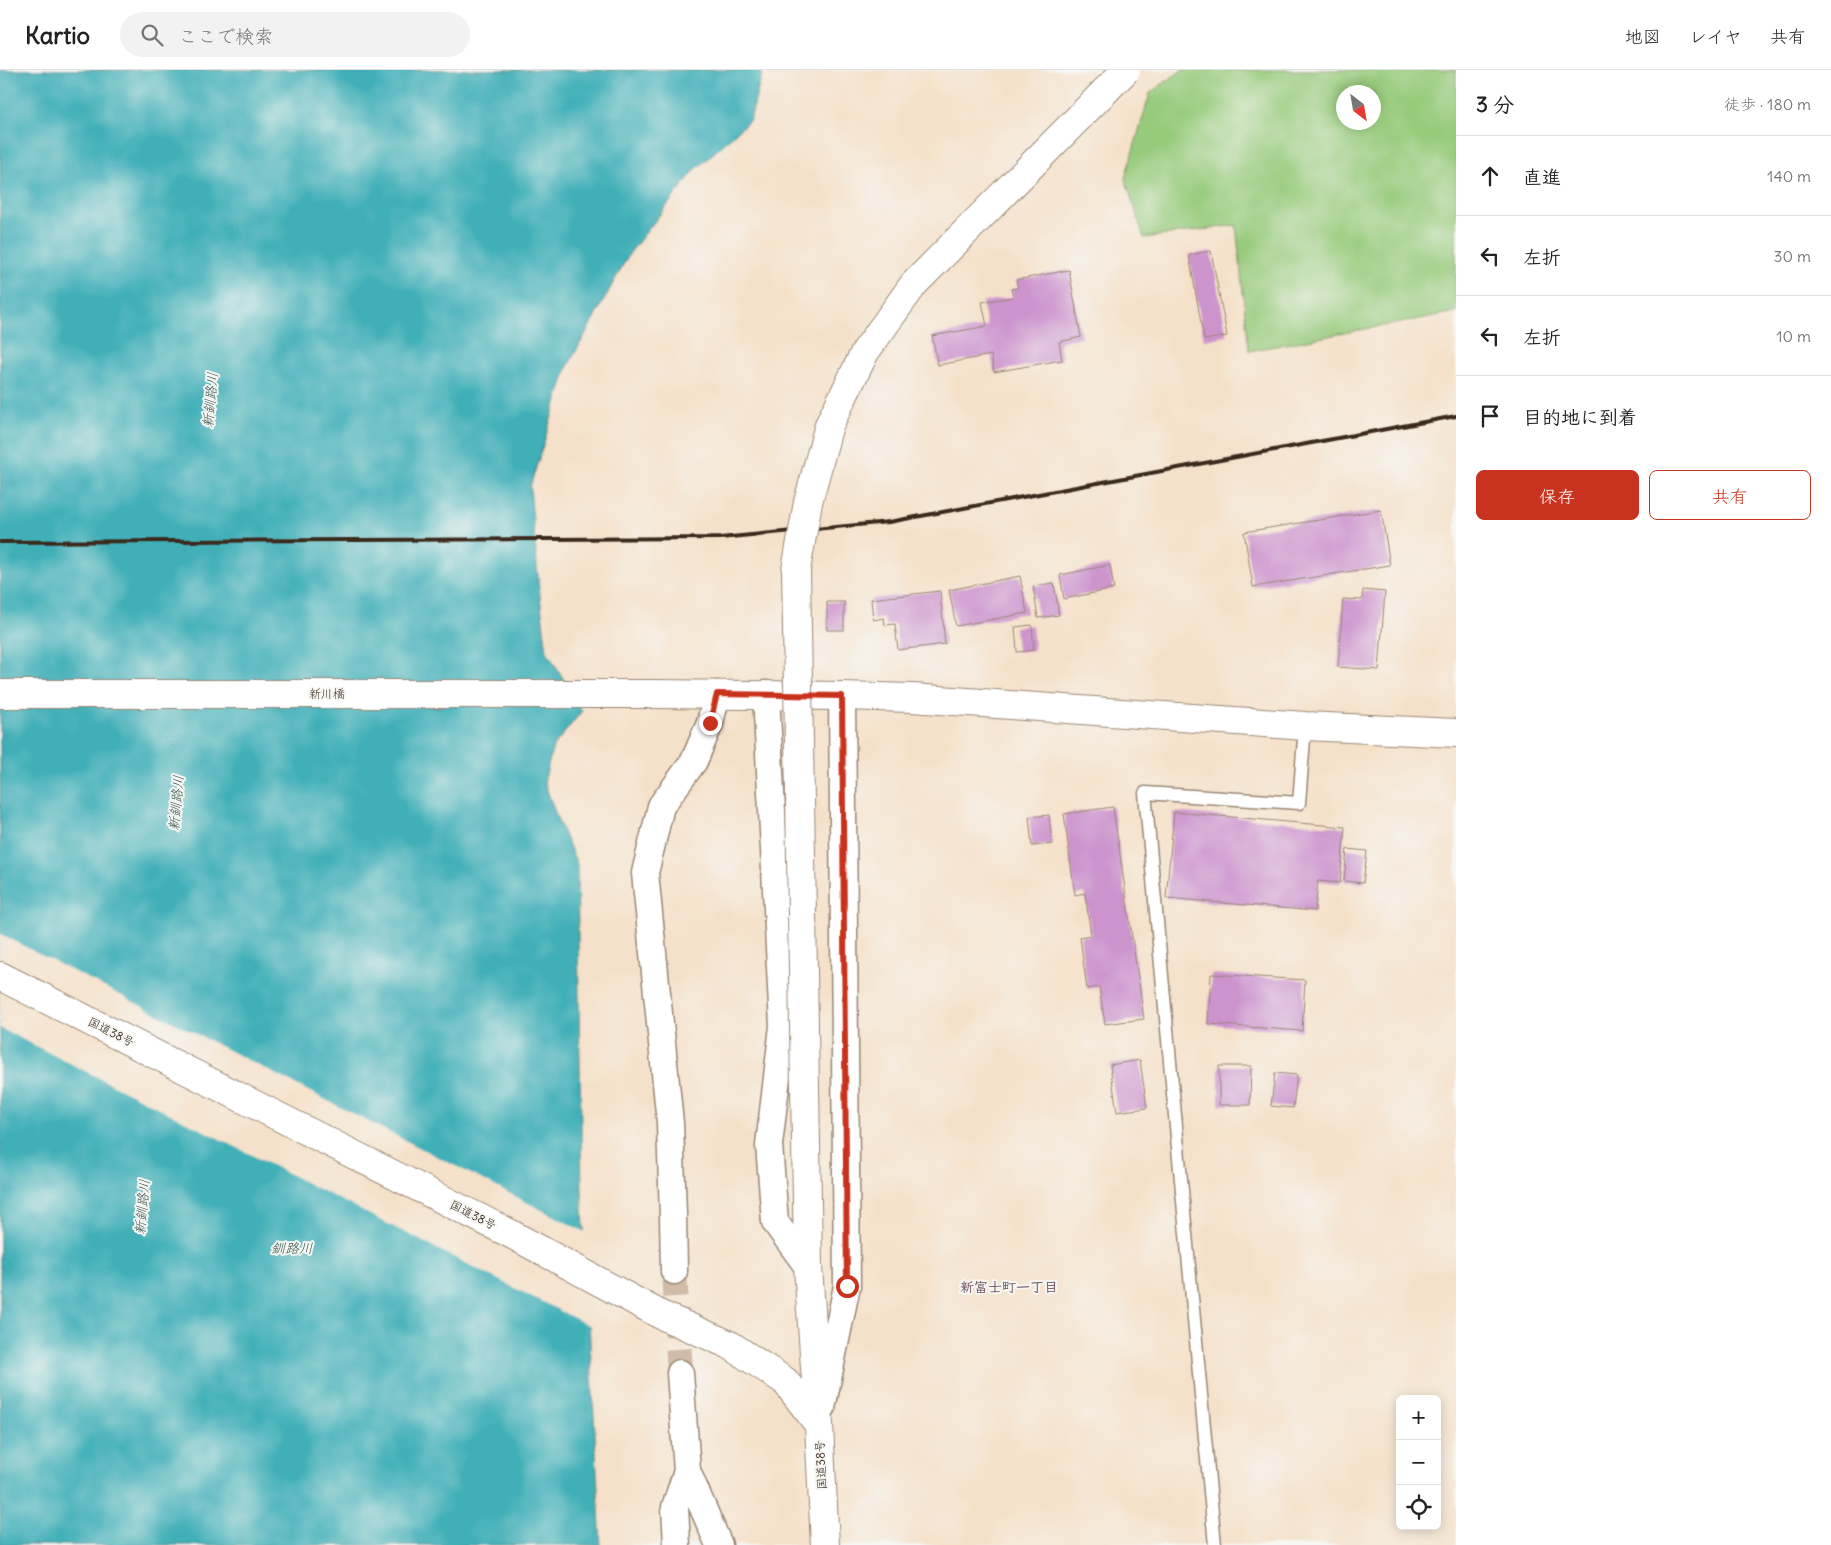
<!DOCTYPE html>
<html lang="ja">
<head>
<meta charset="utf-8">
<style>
	:root { --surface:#fff; --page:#f2f2f2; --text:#222; --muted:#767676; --line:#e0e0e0; --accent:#c8321e }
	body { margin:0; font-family:Delius,"Klee One",sans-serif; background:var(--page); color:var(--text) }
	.controls { position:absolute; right:15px; bottom:15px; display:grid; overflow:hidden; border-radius:8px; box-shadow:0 2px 12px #0003 }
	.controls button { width:45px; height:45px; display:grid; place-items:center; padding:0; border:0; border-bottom:1px solid var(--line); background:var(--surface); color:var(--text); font:25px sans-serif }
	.compass { position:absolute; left:1336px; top:15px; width:45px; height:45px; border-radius:50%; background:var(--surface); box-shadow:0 2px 12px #0003; rotate:149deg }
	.stop { position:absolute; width:15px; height:15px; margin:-11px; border:4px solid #c8321e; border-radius:50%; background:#fff }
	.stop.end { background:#c8321e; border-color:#fff; box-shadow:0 1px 5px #0008 }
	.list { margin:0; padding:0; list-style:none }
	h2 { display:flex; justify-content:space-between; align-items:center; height:65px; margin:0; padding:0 20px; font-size:21px }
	h2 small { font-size:16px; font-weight:400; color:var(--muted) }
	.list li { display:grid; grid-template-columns:32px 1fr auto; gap:15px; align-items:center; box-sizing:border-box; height:80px; padding:0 20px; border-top:1px solid var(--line) }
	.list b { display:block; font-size:19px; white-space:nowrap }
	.list em { font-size:16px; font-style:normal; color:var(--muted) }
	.actions { display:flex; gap:10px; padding:15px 20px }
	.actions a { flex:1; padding:11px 0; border:1px solid var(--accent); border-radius:8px; text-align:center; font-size:18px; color:var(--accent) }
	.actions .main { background:var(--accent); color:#fff }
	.icon { flex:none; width:28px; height:28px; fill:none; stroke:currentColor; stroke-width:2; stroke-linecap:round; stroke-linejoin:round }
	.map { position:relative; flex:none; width:1456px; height:1475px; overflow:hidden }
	header { display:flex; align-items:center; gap:30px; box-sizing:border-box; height:70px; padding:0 25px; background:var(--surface); border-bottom:1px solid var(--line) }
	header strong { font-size:24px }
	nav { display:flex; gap:28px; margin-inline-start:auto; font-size:18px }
	.search { width:350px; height:45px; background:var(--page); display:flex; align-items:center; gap:12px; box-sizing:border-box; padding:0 18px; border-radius:28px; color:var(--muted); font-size:19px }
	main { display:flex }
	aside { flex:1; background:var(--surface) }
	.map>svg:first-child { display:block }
	.green { fill:#97cb7b; stroke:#697a4c; fill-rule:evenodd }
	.water { fill:#3fafb8; stroke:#3d6c6b }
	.pier { fill:#f5e1c9 }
	.building { fill:#cc93cd }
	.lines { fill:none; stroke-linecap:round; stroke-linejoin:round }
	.street-tunnel { stroke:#d0bca7; stroke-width:26; stroke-dasharray:26 13; stroke-linecap:butt }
	.lane-casing { stroke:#988674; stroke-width:15 }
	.street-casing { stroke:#988674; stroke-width:29 }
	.secondary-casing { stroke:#988674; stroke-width:30 }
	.highway-casing { stroke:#988674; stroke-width:30 }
	.lane { stroke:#fff; stroke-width:12 }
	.street { stroke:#fff; stroke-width:26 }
	.secondary { stroke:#fff; stroke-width:28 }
	.highway { stroke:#fff; stroke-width:28 }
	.rail { stroke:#3b2a1e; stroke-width:4 }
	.secondary-bridge-casing { stroke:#988674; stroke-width:30; stroke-linecap:butt }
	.secondary-bridge { stroke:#fff; stroke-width:28 }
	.route { stroke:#c8321e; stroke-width:6 }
	.labels { text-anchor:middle; stroke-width:4; stroke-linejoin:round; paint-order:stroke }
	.street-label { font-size:12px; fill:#3b2a1e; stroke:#f6f6f2 }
	.water-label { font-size:14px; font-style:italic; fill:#3c5954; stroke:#f6f6f2 }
	.neighbourhood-label { font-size:14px; font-weight:bold; fill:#6e4f5b; stroke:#f6f6f2 }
</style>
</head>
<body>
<header>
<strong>Kartio</strong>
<div class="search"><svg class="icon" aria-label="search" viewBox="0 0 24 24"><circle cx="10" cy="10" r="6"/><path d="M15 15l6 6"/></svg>ここで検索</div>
<nav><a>地図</a><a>レイヤ</a><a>共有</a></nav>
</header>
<main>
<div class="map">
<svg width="1456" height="1475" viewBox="0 0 1456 1475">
	<rect width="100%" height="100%" fill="#f6f6f2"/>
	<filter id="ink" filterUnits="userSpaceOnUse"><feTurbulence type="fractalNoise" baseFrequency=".02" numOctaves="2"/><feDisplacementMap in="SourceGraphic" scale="10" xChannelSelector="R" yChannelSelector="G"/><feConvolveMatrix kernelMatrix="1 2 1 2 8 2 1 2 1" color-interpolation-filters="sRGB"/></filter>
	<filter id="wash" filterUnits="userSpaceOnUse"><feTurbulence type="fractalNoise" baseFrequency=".0096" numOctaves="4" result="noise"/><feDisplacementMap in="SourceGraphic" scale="20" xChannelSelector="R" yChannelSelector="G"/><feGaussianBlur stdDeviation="1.12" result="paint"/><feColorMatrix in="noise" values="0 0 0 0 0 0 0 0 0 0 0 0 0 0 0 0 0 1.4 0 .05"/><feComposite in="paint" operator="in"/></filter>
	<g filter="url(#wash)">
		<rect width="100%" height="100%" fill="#f5e1c9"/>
		<path class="green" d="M1182,0H1456V242L1249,281L1236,155L1144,168L1125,108L1150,23ZM1344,22H1374V52H1344Z"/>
		<path class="water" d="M0,0H763L750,50L695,100L629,184L567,298L530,417L539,518L547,581L582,641L553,677L544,712L558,750L577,794L582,1121L601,1475H0Z"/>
		<path class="pier" d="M0,864L587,1163L592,1257L0,958Z"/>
		<g id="blocks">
			<g class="building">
				<path d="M1211,181L1227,266L1204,270L1189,185Z"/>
				<path d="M1069,200L1081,267L1059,272L1062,290L994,302L991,285L938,295L932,266L987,256L982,232L1013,227L1011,219L1018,218L1016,210Z"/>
				<path d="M1381,440L1390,495L1253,517L1244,462Z"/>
				<path d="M1110,495L1114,519L1064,529L1060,505Z"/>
				<path d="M1020,506L1027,543L956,556L949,520Z"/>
				<path d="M1054,513L1059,545L1038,548L1033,516Z"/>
				<path d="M1363,520L1385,522L1379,600L1338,597L1343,529L1362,530Z"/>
				<path d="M940,521L945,574L898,580L895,554L885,555L884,548L873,550L871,529Z"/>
				<rect x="827" y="532" width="17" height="28"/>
				<path d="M1032,555L1034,580L1017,582L1015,557Z"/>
				<path d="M1113,737L1144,949L1105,954L1099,917L1087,919L1080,867L1091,865L1085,823L1075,825L1064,744Z"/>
				<path d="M1174,742L1345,757L1340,813L1318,811L1315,841L1166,828Z"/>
				<path d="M1049,745L1052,774L1032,776L1029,747Z"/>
				<path d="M1347,779L1367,781L1363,813L1344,811Z"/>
				<path d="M1211,904L1305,910L1302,961L1208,954Z"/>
				<path d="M1140,990L1147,1038L1117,1042L1110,995Z"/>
				<path d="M1219,996H1251L1250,1035H1219Z"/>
				<path d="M1275,1003L1297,1005L1293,1038L1271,1036Z"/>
			</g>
		</g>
	</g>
	<g filter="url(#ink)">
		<use href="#blocks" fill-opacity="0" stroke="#988674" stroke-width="1"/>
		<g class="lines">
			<path class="street-tunnel" d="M674,1201L680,1303"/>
			<defs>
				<path id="lane" d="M1215,1475L1145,723L1299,733L1305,656"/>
				<g id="street">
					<path d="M766,624L783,956L769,1075L775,1152L808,1197"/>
					<path d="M674,1201L673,1145L670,1053L645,803L661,736L694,691L710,653L717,624"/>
					<path d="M680,1303L687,1401L719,1475"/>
					<path d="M822,1338L847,1216L842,626"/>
					<path d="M677,1475L675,1437L687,1401"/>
				</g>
				<g id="secondary">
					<path d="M0,624H654L842,626L912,628L1305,656L1456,663"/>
					<path d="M807,1131L808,1197L819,1355"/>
				</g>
				<path id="highway" d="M0,906L511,1164L661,1245L730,1275L785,1311L819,1355L825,1475"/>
			</defs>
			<use href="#lane" class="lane-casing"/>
			<use href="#street" class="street-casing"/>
			<use href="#secondary" class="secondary-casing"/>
			<use href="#highway" class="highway-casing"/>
			<use href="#lane" class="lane"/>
			<use href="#street" class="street"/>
			<use href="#secondary" class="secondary"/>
			<use href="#highway" class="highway"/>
			<path class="rail" d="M0,472L720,468L889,452L1456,346"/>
			<defs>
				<path id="secondary-bridge" d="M807,1131L796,500L808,432L829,355L865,282L914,214L1126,0"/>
			</defs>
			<use href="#secondary-bridge" class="secondary-bridge-casing"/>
			<use href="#secondary-bridge" class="secondary-bridge"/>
		</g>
	</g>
	<g class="lines" filter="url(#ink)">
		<path class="route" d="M710,653L717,624L842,626L847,1216"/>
	</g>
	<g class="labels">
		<g class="street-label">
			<text x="327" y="628">新川橋</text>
			<text transform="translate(111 962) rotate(27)" y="4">国道38号</text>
			<text transform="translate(473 1145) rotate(27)" y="4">国道38号</text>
			<text transform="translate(821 1395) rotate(-93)" y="4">国道38号</text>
		</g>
		<g class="water-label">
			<text transform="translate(210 330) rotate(-85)" y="5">新釧路川</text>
			<text transform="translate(176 733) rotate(-85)" y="5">新釧路川</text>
			<text transform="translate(142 1137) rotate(-85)" y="5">新釧路川</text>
			<text x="292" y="1183">釧路川</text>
		</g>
		<g class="neighbourhood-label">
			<text x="1009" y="1222">新富士町一丁目</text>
		</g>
	</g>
</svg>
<div class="controls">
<button>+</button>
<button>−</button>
<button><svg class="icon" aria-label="locate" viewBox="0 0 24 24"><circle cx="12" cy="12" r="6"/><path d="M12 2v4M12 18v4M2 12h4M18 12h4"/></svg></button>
</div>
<svg class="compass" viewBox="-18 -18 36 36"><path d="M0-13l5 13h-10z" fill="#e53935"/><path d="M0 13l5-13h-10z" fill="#767676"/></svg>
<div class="stop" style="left:847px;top:1216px"></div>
<div class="stop end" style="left:710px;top:653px"></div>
</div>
<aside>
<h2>3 分<small>徒歩 · 180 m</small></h2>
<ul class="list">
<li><svg class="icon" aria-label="ahead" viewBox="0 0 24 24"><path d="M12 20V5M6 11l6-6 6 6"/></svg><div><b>直進</b></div><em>140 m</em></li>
<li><svg class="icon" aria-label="left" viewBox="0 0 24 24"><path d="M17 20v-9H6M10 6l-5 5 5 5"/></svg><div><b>左折</b></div><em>30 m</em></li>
<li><svg class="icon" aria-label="left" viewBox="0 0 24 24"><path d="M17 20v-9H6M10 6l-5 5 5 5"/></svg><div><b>左折</b></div><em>10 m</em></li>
<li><svg class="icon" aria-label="arrive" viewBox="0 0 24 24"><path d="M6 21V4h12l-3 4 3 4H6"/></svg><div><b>目的地に到着</b></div></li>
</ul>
<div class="actions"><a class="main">保存</a><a>共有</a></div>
</aside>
</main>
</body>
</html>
